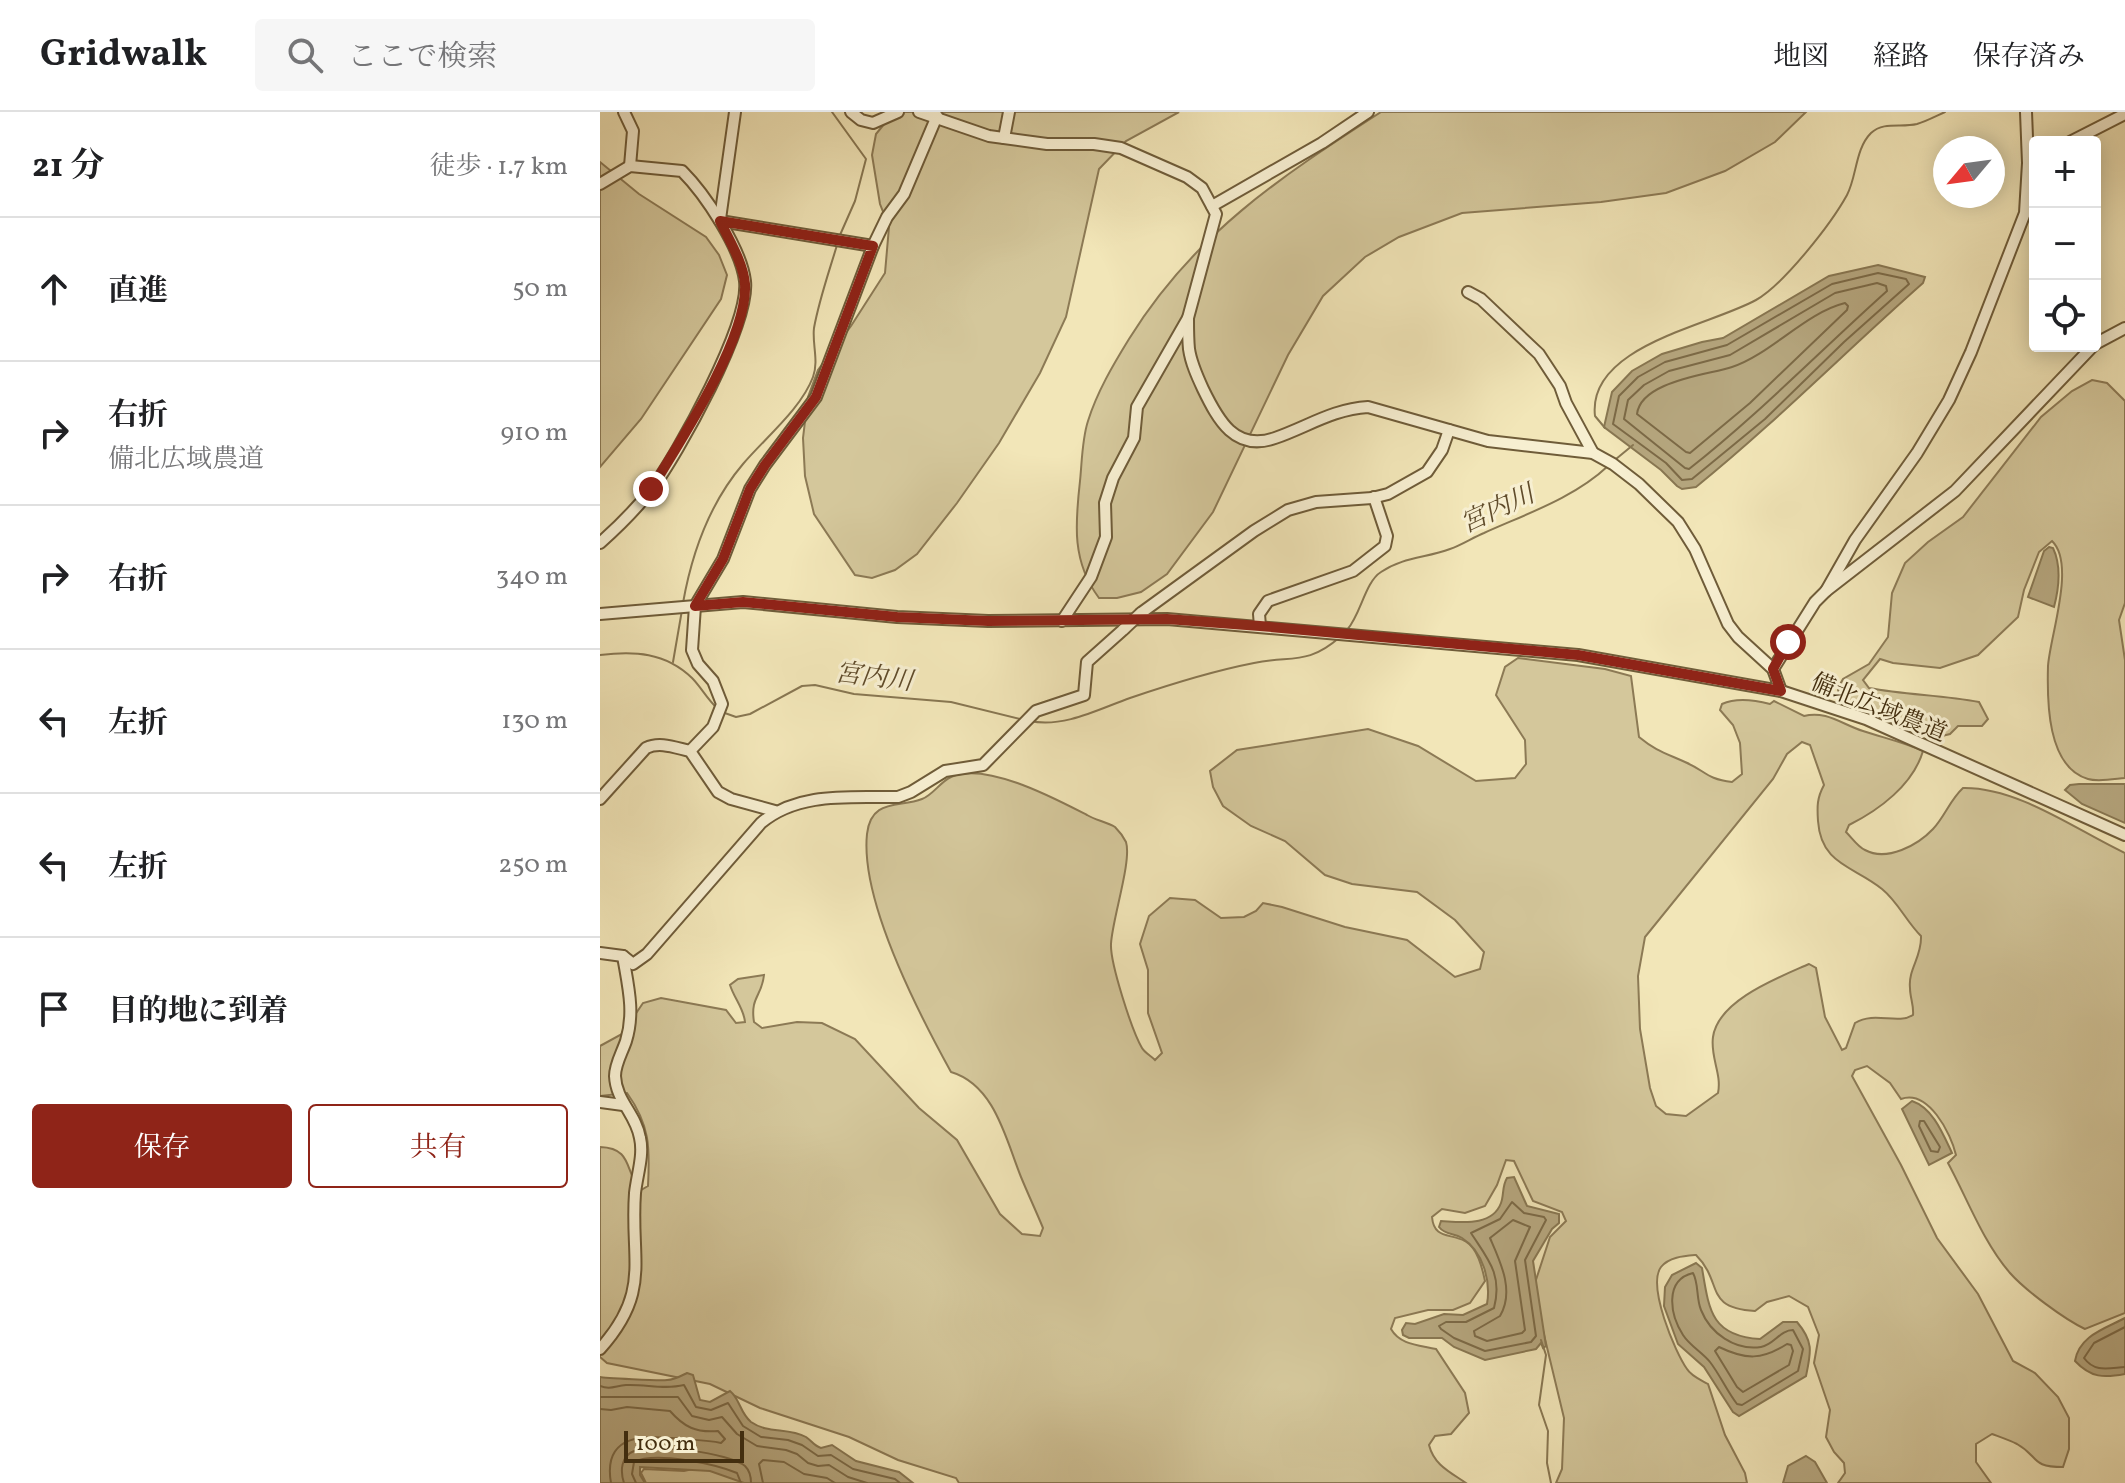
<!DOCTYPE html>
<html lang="ja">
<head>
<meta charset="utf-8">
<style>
	:root { --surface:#fff; --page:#f6f6f6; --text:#202124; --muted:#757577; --line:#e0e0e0; --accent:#8f2418 }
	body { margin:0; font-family:Vollkorn,"Noto Serif JP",serif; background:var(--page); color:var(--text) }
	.controls { position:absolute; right:24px; top:24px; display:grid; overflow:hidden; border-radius:8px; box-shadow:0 4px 20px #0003 }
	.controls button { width:72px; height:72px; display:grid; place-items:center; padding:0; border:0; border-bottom:2px solid var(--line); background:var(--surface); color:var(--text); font:40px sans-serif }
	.compass { position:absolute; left:1333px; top:24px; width:72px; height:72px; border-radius:50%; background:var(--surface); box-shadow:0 4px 20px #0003; rotate:241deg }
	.scale { position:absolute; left:24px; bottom:20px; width:120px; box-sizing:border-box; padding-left:8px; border:4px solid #432e0f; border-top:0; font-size:22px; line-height:28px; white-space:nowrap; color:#432e0f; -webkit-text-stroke:6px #f7efd1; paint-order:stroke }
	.stop { position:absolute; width:24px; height:24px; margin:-18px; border:6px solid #8f2418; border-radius:50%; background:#fff }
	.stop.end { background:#8f2418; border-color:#fff; box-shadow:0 2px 8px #0008 }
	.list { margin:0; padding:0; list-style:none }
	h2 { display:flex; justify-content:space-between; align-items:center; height:104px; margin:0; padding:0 32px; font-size:34px }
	h2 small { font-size:26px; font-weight:400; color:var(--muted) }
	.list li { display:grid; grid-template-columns:52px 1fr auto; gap:24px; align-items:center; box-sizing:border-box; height:144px; padding:0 32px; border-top:2px solid var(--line) }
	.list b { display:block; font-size:30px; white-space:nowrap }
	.list p { margin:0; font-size:26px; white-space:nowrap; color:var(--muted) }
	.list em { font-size:26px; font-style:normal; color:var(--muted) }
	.actions { display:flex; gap:16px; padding:24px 32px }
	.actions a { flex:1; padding:18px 0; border:2px solid var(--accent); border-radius:8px; text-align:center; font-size:28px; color:var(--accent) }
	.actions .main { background:var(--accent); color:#fff }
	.icon { flex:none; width:44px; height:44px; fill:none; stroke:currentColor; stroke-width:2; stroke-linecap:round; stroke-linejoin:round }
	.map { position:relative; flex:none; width:1525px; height:1371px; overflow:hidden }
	header { display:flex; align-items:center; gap:48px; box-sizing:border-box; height:112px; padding:0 40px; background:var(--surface); border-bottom:2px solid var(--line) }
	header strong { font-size:38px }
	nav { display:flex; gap:44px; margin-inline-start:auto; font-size:28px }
	.search { width:560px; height:72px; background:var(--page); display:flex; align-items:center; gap:20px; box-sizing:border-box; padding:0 28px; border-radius:8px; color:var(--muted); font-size:30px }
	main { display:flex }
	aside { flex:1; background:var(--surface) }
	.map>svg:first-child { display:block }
	.green { fill:#d4c79b; stroke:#8c7a55; stroke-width:2; fill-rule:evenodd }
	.water { fill:#b6a77f; stroke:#887752; stroke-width:2 }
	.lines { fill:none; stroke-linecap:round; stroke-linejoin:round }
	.shore { stroke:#7c6a47; stroke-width:2 }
	.stream { stroke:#887752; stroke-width:2 }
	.minor-casing { stroke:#6f5c39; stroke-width:14 }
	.minor { stroke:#f7efd1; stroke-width:10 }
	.minor-bridge-casing { stroke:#6f5c39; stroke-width:14; stroke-linecap:butt }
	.minor-bridge { stroke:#f7efd1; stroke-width:10 }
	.route { stroke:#8f2418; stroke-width:10 }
	.labels { text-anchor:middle; stroke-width:6; stroke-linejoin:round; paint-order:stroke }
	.street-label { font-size:24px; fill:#432e0f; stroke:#f7efd1 }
	.water-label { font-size:26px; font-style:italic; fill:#604c2b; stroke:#f7efd1 }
</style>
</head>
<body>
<header>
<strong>Gridwalk</strong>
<div class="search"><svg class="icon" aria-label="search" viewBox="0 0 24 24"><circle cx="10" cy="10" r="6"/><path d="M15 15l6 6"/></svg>ここで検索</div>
<nav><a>地図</a><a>経路</a><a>保存済み</a></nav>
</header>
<main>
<aside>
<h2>21 分<small>徒歩 · 1.7 km</small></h2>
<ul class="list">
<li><svg class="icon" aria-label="ahead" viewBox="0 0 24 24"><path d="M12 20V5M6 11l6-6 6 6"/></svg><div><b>直進</b></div><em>50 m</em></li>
<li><svg class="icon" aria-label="right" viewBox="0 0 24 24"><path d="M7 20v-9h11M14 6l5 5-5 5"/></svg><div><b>右折</b><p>備北広域農道</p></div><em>910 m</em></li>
<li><svg class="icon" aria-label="right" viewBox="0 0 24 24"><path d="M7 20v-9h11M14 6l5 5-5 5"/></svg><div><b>右折</b></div><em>340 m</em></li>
<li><svg class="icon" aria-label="left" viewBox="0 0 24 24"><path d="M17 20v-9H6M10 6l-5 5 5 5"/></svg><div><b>左折</b></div><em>130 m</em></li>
<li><svg class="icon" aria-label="left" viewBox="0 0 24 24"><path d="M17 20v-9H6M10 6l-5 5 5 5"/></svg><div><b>左折</b></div><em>250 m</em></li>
<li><svg class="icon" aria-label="arrive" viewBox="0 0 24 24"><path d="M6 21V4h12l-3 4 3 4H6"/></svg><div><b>目的地に到着</b></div></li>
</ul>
<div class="actions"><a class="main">保存</a><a>共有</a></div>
</aside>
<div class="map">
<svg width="1525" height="1371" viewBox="0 0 1525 1371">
	<rect width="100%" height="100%" fill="#f2e6b8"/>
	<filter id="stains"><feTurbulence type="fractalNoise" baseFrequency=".0025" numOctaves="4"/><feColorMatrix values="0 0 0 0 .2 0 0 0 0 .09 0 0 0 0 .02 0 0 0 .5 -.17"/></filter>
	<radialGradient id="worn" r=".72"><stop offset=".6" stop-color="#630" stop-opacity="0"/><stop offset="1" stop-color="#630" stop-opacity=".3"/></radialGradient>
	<g class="green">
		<path d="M294,0H579L526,29L499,57L466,205L440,261L399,331L357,391L317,442L295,458L272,466L255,463L214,402L205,364L203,326L208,285L218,258L251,214L285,161L289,115L280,92L272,43L276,22Z"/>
		<path d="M781,0H1206L1175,30L1125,59L1066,81L1001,90L862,101L799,125L765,145L723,184L688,243L613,400L567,462L541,480L517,486H499C472,450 475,413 480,369C482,350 482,327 488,309C497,280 513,253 529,227C594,122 679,66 781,0Z"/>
		<path d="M0,50L39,82L106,125L119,143L127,163L121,187L41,307L0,355Z"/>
		<path d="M1492,268L1507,271L1525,289V491L1519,508L1525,548V666C1514,667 1498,670 1488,667C1447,655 1447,589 1448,554C1450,524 1476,452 1452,429L1439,440L1424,478L1418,505L1378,543L1340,556L1293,551L1280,547L1263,568L1269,576C1306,583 1342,583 1379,590L1388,607L1382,614H1358L1350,622L1334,626L1239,590L1238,576L1243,567L1269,552L1288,525L1292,481L1305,451L1328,430L1363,405L1441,305L1472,279Z"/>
		<path d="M918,546L1005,557L1031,564L1039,625C1056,639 1065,641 1085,650C1106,659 1106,667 1132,670L1142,662L1140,631L1133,613L1120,598L1122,592C1137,585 1155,588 1170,592L1174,589L1204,604C1226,598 1243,613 1263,619C1284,626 1303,630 1323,639C1313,673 1279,698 1249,713L1246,720C1252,726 1258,735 1265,738C1287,750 1318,733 1333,717C1345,704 1350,688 1363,676C1418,675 1476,718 1525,741V1201L1485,1217C1464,1207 1425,1178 1410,1161C1383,1130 1367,1086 1348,1051L1356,1043C1351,1021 1328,977 1301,987L1290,971L1267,954L1255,958L1252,964L1301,1053L1337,1126L1378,1182L1413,1249L1435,1261L1458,1285L1469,1306V1337L1463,1355C1430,1355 1440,1345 1417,1332C1409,1328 1400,1325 1392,1322L1376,1332V1350L1391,1371H1238L1245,1361L1244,1351L1234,1340L1226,1325L1230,1298L1214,1251L1219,1223L1208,1195L1189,1184L1167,1190L1155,1199C1103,1196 1124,1171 1096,1143C1084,1144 1069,1145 1061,1155C1047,1174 1075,1240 1087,1257C1091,1264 1101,1268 1108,1272L1125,1323L1145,1361L1147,1371H956L962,1357L964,1306L933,1177L950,1125L966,1109L962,1100L933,1089L914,1049L906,1048L897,1073L885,1094L865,1101L842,1097L832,1105C834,1127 849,1121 865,1129C878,1137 882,1155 885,1169L870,1191L853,1198H828L795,1206L791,1217C800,1233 819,1233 836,1237L865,1281L869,1301L851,1322L835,1324L829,1333C834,1353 850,1360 866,1371H359L356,1366L298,1348L249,1325L160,1296L110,1272L7,1251L0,1245V1035C34,1036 24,1061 41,1078L48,1074C50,1036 50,1013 27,981L0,984V934L22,922L43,891L61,886L126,898L136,911L145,910C144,897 134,886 130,873L138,867L164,863C162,884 150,885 154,910L162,916L197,910L222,911L255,927L319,996L357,1028L400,1102L422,1122L440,1124L443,1116C436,1099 428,1082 421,1065C406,1028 395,973 351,960C319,902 260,789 267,722C271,686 299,696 322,687C333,683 340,670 351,665C385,649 456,687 487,703C495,708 507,710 515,715C518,718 524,726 526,730C532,749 512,808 511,832C510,851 532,919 542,936C545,941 551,944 555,948L562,941L548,901V858L540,832L549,804L570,786L595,788L621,806L644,805L656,799L663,791L682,795L745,815L807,828L855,865L880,857L884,840L855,808L817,780L752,772L725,763L685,729L651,714L623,694L613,675L610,659L637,638L768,617L818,634L876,669L915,666L926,652L925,628L896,583L905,555ZM1202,630L1210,633L1224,673C1217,686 1217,694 1218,709C1221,753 1254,754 1282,777C1298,790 1306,809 1321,824C1322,845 1308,857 1310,876C1310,886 1314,893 1313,903C1297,913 1275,899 1255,911L1246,936L1242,938L1225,905L1216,856L1209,852C1180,865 1118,888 1113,925C1110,945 1122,962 1118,981L1086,1004L1066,1002L1056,994L1050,976L1040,917L1038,864L1045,825L1173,667L1187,642Z"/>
		<path d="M106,1354L171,1371H46L41,1361L44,1357L84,1359Z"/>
	</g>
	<g class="water">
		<path d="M1278,153L1325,165L1323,171C1246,239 1175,311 1096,375L1082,377L1077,374L1061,358L1004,315L1012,280L1032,259L1062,242L1102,230L1123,226L1229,164Z"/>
		<path d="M1449,435L1453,436C1462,455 1459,476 1454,495L1428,485L1444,439Z"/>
		<path d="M1479,672H1525V711L1482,692L1465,678L1470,673Z"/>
		<path d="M1312,989C1333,996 1343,1022 1352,1041L1329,1053L1302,997Z"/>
		<path d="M914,1065L927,1094L959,1102V1111L952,1117L933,1149L946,1234L943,1236L941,1231L936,1237L885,1248L854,1235L842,1226H809L803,1223L802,1218L806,1211L815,1212L844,1202L863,1203L887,1192C891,1169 883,1139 862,1126C854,1121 845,1123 839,1115L841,1109C861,1110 892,1115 901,1091C904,1083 902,1074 907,1066Z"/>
		<path d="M1096,1151L1102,1156C1109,1198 1111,1224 1160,1227L1183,1210H1197C1214,1230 1211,1240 1206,1264L1139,1304L1133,1300L1104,1255L1078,1232L1064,1194L1065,1175L1072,1163Z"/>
		<path d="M1525,1206V1262C1504,1266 1491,1266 1475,1249C1479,1224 1504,1217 1525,1206Z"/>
		<path d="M87,1261L93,1263L100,1288L110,1290L130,1279C140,1287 140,1301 151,1310C168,1322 188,1315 206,1325C212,1329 214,1334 221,1336L232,1333L256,1349L299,1360L313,1371H144L110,1359L40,1355V1363L45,1371H0V1265C3,1266 61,1269 67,1268C74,1268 81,1264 87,1261Z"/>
		<path d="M1206,1344L1215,1350L1227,1371H1183L1188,1354Z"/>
	</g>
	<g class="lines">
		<g class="shore">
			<path d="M1278,161L1306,167L1309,172L1244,230L1165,307L1092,367L1082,368L1066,351L1013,312L1019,284L1038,265L1065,250L1127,233L1232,172Z"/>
			<path d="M1277,171L1286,174L1287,179C1221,238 1159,302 1089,357L1085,356L1024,307L1028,288L1044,273L1069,259L1130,243L1235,181Z"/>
			<path d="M1245,191L1248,194L1247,198L1150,291L1090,341L1086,340L1037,302C1041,269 1108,263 1132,255C1171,242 1205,201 1245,191Z"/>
			<path d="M1320,1009H1324L1340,1035L1338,1040L1331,1039L1319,1014Z"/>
			<path d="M912,1090L924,1101L944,1105L946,1108L925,1148L936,1224L931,1230L885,1239L854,1226L841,1217L839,1214L846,1210H866L894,1196C903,1162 887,1146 871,1121L900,1107Z"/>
			<path d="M913,1108L930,1115L915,1149L925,1218L922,1221L887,1229L875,1224L874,1219L900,1204C915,1179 900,1149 890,1126Z"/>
			<path d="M1093,1161C1099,1172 1096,1186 1101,1198C1110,1221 1135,1239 1161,1235C1174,1233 1180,1218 1193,1218L1203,1237L1198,1259L1142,1293L1137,1292C1127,1279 1120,1263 1110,1250C1102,1240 1090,1234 1083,1223C1070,1203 1064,1168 1093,1161Z"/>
			<path d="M1525,1215L1494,1231L1484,1246C1495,1261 1509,1256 1525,1255"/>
			<path d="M1187,1232L1191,1233L1193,1239L1189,1253L1143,1280L1137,1275L1115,1239L1119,1235C1146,1248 1162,1248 1187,1232Z"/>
			<path d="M0,1274C10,1278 15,1274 26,1273C46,1272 64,1278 84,1273L96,1295L111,1298L128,1291L143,1314L161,1325L188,1328L202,1333L218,1344L231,1343L253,1357L295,1367L300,1371"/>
			<path d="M0,1285H78L92,1304L109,1308L122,1305L137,1322L157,1334L186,1338L197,1342L208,1351L218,1354L229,1353L248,1365L267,1371"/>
			<path d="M0,1297L11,1298L27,1295L70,1299C84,1315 96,1321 118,1319L125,1327L121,1331C108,1328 95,1328 82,1327C47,1323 2,1320 11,1371"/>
			<path d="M24,1371C20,1359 21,1344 34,1339C53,1331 129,1341 145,1354C150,1359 151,1364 151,1371"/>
			<path d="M36,1371L32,1362L34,1350C55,1339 115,1352 137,1361L141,1371"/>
			<path d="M163,1371L159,1352L163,1348L184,1350L204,1362L227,1366L235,1371"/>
		</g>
		<g class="stream">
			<path d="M232,0L266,47L255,89L240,123"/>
			<path d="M1005,316L995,304C987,234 1109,214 1156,188C1184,172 1231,112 1247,83C1257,64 1255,37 1271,21C1284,9 1301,16 1317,12C1327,9 1336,4 1345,0"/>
			<path d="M1016,347L1033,333"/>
			<path d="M83,491C92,440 109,392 143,352C165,326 201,297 213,265C219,249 212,232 214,216C219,188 229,160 237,133"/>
			<path d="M747,518C761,502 765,470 781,460C803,445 826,446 850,437C862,433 872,426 884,421C926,402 974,386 1008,354"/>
			<path d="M0,543C34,539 65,540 92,566C101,575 107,587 117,596"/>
			<path d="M73,550L82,498"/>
			<path d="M122,600L136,605L150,602L202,574L215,573L254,582L351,590L424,608"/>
			<path d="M430,609C464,616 499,597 530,586C571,572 613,559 654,551C691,543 707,554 740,525"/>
			<path d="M941,1228L946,1243L939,1293L948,1319L947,1351L951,1371"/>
		</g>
		<defs>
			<g id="minor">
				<path d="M24,0L33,19L30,54"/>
				<path d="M251,0L261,8L273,11L298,0"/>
				<path d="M319,0L389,24L447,32H494L521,36L587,65L602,76L616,102L588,206L537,295L534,326L513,366L505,391L506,425L491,465L462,509"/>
				<path d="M404,26L409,0"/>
				<path d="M1470,30L1525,2"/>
				<path d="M0,72L30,54L82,59C105,82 141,136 145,169C150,212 78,342 51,378C36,397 18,415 0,431"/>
				<path d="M612,94L722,31L768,0"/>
				<path d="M120,107L135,0"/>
				<path d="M120,109L273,134"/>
				<path d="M868,180L881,187L939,242L960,274L966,291L993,341"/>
				<path d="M588,206C588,216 588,227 589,237C591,251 597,264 603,277C618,308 635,340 675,326C707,315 733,297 768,295L888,329L993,341L1013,352L1039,372L1078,410L1095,437L1128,512L1138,525L1173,557L1181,579"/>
				<path d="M1495,232L1525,216"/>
				<path d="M1226,479L1255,428L1317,341L1349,288L1371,240L1425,101L1428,51L1426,0"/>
				<path d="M541,501L654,419L688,398L716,390L772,386L788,382L827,360L842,338L849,318"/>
				<path d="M0,502L143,490L297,505L388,509L567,507L978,543L1181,579L1266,607L1525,723"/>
				<path d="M660,514L659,502L668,489L753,459L785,434L787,424L774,385"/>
				<path d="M1173,557L1215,490L1226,479L1355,379L1493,234"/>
				<path d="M90,639L113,615L122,592L113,569L98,552L92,538L95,494L123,447L150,377L165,353L216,285L273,134L287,105L304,82L337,4"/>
				<path d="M0,687L46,636C60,629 76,636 90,639L118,680L131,687L175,699"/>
				<path d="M0,841L23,844L33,852L47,842L161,711C199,679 252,686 298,685L311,680L345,659L383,653L436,599L484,583L487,550L524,517"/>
				<path d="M0,990L23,993"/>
				<path d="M0,1237C52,1179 30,1148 35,1081C37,1063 44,1043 40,1026C36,1002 16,989 15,964C15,952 22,941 26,929C35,900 28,874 23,844"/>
			</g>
		</defs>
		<use href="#minor" class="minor-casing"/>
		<use href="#minor" class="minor"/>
		<defs>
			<path id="minor-bridge" d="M524,517L541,501"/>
		</defs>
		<use href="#minor-bridge" class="minor-bridge-casing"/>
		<use href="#minor-bridge" class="minor-bridge"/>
	</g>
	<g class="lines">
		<path class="route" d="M51,377C80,330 148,226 145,172C143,150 129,128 120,109L273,134L216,285L165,353L150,377L123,447L95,494L143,490L297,505L388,509L567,507L660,514L978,543L1181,579L1173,557L1188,530"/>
	</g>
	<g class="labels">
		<g class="street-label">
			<text transform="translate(1279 595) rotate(22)" y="8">備北広域農道</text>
		</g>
		<g class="water-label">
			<text transform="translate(897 396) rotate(-25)" y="9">宮内川</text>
			<text transform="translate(274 564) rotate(7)" y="9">宮内川</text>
		</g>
	</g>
	<rect width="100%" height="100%" filter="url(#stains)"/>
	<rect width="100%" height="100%" fill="url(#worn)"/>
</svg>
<div class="controls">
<button>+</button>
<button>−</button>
<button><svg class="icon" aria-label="locate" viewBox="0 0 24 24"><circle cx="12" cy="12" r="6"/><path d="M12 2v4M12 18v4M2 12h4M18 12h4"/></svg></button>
</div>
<svg class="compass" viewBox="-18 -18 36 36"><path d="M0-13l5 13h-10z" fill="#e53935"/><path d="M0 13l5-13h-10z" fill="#757577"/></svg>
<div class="scale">100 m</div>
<div class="stop" style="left:1188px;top:530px"></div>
<div class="stop end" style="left:51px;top:377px"></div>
</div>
</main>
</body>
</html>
